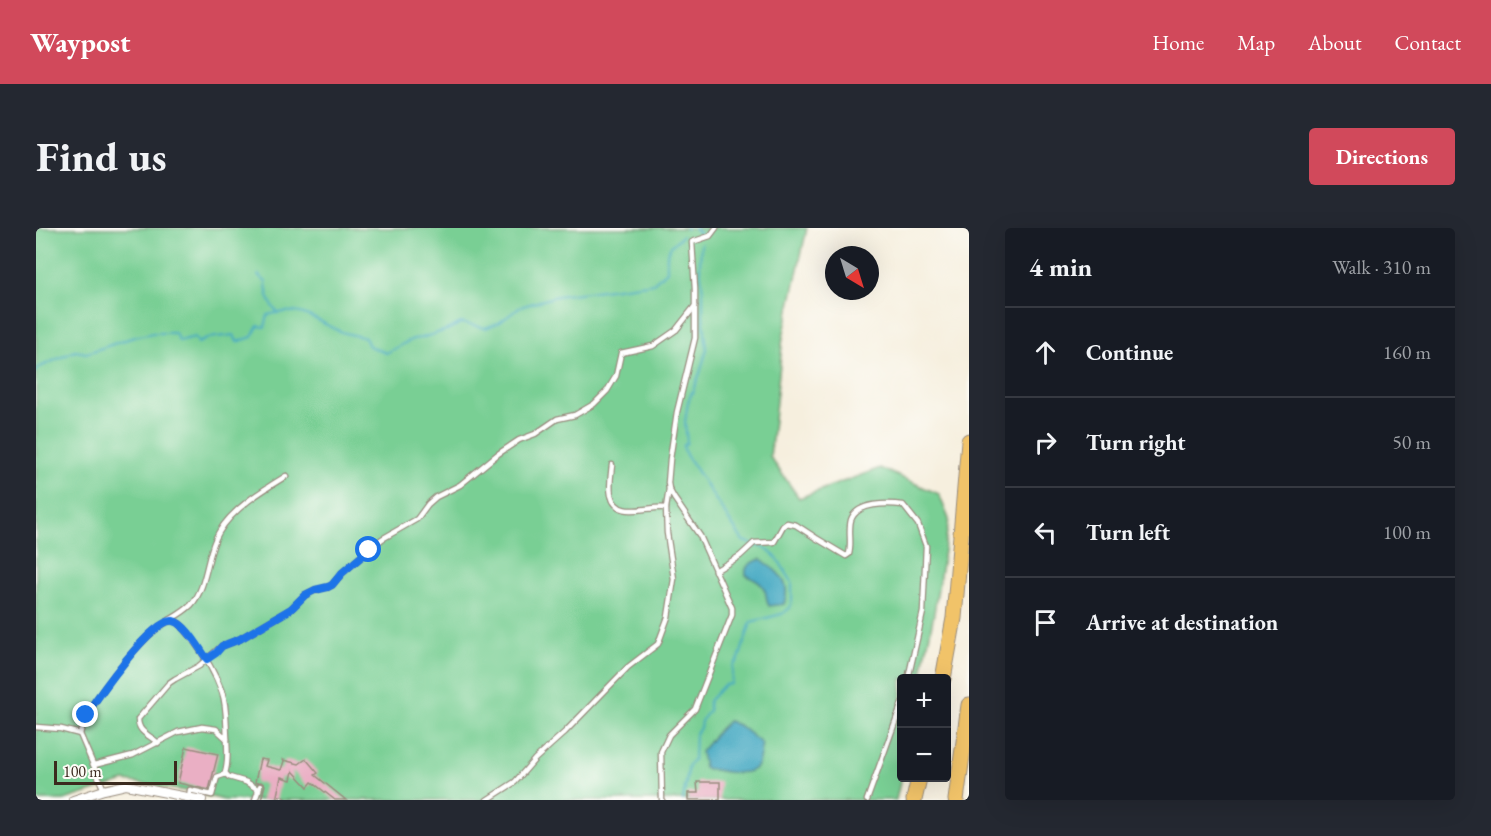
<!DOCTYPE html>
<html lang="en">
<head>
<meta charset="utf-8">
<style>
	:root { --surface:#171b24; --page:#242831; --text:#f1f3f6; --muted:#9ea1a6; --line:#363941; --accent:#d1495b }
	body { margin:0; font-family:"EB Garamond",serif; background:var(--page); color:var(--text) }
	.controls { position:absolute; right:18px; bottom:18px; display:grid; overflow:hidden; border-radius:6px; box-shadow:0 6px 24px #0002 }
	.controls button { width:54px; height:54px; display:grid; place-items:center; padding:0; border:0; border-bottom:2px solid var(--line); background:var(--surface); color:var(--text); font:30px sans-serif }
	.compass { position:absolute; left:789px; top:18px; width:54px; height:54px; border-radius:50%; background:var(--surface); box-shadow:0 6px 24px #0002; rotate:142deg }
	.scale { position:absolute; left:18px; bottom:15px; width:123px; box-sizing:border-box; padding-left:6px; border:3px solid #3b2a1e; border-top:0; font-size:16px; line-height:21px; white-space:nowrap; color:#3b2a1e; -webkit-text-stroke:4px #fdfcf7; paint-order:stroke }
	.stop { position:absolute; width:18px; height:18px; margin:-14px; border:4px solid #1a73e8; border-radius:50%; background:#fff }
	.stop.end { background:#1a73e8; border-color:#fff; box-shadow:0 2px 6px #0008 }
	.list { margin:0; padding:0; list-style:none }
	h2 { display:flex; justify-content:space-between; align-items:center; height:78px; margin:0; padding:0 24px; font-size:26px }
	h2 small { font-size:20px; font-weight:400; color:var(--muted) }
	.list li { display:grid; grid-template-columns:39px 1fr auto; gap:18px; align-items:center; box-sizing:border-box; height:90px; padding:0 24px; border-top:2px solid var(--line) }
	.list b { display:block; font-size:22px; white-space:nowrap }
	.list em { font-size:20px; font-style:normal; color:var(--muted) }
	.icon { flex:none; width:33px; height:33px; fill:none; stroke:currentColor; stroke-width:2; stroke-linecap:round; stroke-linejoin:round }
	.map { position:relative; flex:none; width:933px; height:572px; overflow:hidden; border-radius:6px }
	header { display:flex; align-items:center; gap:36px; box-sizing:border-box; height:84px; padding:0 30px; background:var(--accent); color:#fff }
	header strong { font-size:28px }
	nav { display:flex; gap:33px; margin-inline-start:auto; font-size:21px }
	.intro { display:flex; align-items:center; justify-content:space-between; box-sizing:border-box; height:144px; padding:0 36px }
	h1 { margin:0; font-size:42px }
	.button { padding:15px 27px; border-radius:6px; background:var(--accent); color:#fff; font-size:21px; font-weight:700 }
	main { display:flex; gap:36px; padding:0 36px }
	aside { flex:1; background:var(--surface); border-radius:6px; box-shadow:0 6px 24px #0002 }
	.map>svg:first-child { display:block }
	.green { fill:#79cf94; stroke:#5a7c59; stroke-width:1.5 }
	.water { fill:#42a8c2; stroke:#3e6970; stroke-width:1.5 }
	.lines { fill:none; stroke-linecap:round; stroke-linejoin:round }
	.stream { stroke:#42a8c2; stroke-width:2 }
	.building { fill:#eaafc4 }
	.lane-casing { stroke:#988c7e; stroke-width:7 }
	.street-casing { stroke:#988c7e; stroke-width:10 }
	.highway-casing { stroke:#988c7e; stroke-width:17 }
	.lane { stroke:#fff; stroke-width:4.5 }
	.street { stroke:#fff; stroke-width:8 }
	.highway { stroke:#f1c369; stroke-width:15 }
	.route { stroke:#1a73e8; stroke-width:8 }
</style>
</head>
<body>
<header>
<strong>Waypost</strong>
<nav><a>Home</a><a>Map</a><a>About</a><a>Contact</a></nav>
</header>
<div class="intro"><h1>Find us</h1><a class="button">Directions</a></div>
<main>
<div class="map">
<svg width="933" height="572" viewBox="0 0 933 572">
	<rect width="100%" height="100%" fill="#fdfcf7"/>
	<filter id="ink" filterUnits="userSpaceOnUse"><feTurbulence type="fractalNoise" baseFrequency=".0167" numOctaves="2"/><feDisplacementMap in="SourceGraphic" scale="12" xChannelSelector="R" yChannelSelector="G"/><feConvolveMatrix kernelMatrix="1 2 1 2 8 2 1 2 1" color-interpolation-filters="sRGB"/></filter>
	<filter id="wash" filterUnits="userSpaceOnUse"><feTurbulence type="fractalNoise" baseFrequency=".008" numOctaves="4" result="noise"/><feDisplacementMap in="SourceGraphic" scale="24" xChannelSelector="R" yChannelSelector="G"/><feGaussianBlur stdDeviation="1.35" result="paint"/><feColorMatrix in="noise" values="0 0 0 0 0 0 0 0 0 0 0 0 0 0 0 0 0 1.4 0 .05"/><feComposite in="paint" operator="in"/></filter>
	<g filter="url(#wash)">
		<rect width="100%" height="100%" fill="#f6efde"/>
		<path class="green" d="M0,0H771L747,109L734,229L763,270L844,240L903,266L913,291L898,385L885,450L866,451V546L860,572H188L150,563L89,553L28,572H0Z"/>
		<g class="water">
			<path d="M725,331C734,338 749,348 750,361C751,365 749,372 748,376L733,378C730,373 731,369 729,363C726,354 718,352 710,347C708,337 716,334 725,331Z"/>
			<path d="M692,493L704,498L726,516C724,522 724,534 720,539C712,550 679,542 668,540L665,524L682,503Z"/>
		</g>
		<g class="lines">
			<g class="stream">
				<path d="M658,0L663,5"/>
				<path d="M650,1L651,0"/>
				<path d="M222,47L230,54C230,65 234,77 242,84"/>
				<path d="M0,144L4,139L39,123L51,125L98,109L117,105H139L143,113L159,109L162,115L172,110L198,107L201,114L216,109L222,98L229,99L232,87C264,78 274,89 301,102C309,106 320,107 329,110L333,118L350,125L377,111L385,110L411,102L425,95L449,100L463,95L484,79L521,68L611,56L617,55L631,43C630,22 630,21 646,8"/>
				<path d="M647,572L653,537L658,531L659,506L664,500L665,493L673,483V473L688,457L695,456L697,438L703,431L715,394L746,386L754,380L756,373V354L741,330L728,319C717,320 717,315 707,313L650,227L647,218L651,215L649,194L652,174L664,145L671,121L667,87V65L664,38L665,16"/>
			</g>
		</g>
		<g id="blocks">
			<g class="building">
				<path d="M150,519L182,526L173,562L142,555Z"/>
				<path d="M224,531L231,532L229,538L245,542L248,533L247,532L263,536L270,531L282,545L279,547L310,572H299L276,554L272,559L257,543L255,552L245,549L240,572H225L229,557L225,554L221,555L219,554Z"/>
				<path d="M661,554H684V572H652V565H662Z"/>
			</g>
		</g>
	</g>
	<g filter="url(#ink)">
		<use href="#blocks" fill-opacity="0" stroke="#988c7e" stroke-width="1.5"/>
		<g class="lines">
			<defs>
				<g id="lane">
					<path d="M576,237C575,246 573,258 575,267C581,293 612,277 630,280"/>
					<path d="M679,343L704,328L718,315L738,314L747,298L751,295L760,297L780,310L810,328L813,326C816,315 812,303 815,292C821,274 852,275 867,277L882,296L890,318L887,384L872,451"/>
					<path d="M132,393C140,388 148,384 155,377C172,359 170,325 183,304C197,280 227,262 250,248"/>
					<path d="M0,499L25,501L44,506"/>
					<path d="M122,515C114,507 102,505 102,491L133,455L139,451L163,438L186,418L204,411L255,381L269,367L279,362L292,359L296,357L306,345L346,311L381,291L392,276L400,269L424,257L462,226L483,212L499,206L521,191L539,187L558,176L571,163L580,148L585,125L617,118L640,102L659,78"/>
					<path d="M58,537L97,527L142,504L166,499L180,501L191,511"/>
					<path d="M68,562L44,506C46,499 48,491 52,485C61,468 118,389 138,393C146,395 152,405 157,412C169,428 179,445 186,464C191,478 190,494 191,509C191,522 193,533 189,545L193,549L210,554L223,562"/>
					<path d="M153,569L154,562L176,567L181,549L190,546"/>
					<path d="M244,571L246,572"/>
					<path d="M219,572L224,558"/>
					<path d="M451,572L479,554L499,531L529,504L592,439L622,416L632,389L638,351L631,305L630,280L633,261"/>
					<path d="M626,572L625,524L633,507L659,481L696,387V380L664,308L638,270L633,261L632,255L634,231L641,184L659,110V61L656,14L674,8L680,0"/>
					<path d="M831,572L866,475"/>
				</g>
				<path id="street" d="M37,572L68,562L90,557L166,572"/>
				<g id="highway">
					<path d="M907,451L918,390L933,213"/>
					<path d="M878,572L883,550"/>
					<path d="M920,572L933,477"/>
				</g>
			</defs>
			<use href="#lane" class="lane-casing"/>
			<use href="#street" class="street-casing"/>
			<use href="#highway" class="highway-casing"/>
			<use href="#lane" class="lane"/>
			<use href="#street" class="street"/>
			<use href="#highway" class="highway"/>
		</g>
	</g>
	<g class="lines" filter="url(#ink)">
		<path class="route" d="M50,487C61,470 117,389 137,393C150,396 163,420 171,431L180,425L186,418L204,411L255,381L269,367L279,362L292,359L296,357L306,345L333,322"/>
	</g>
</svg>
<div class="controls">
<button>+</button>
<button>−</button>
</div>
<svg class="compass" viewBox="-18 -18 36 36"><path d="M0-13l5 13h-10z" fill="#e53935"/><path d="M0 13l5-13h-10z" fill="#9ea1a6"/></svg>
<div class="scale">100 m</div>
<div class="stop" style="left:333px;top:322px"></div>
<div class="stop end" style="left:50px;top:487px"></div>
</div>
<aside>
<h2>4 min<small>Walk · 310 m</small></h2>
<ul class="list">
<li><svg class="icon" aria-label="ahead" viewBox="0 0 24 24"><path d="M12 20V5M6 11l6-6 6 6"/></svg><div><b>Continue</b></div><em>160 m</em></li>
<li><svg class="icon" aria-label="right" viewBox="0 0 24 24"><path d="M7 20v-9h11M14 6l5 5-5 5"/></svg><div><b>Turn right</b></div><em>50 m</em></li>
<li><svg class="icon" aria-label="left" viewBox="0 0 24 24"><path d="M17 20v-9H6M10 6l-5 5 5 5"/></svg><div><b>Turn left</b></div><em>100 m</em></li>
<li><svg class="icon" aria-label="arrive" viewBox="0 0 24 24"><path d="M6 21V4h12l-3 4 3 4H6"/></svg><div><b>Arrive at destination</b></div></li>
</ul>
</aside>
</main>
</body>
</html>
